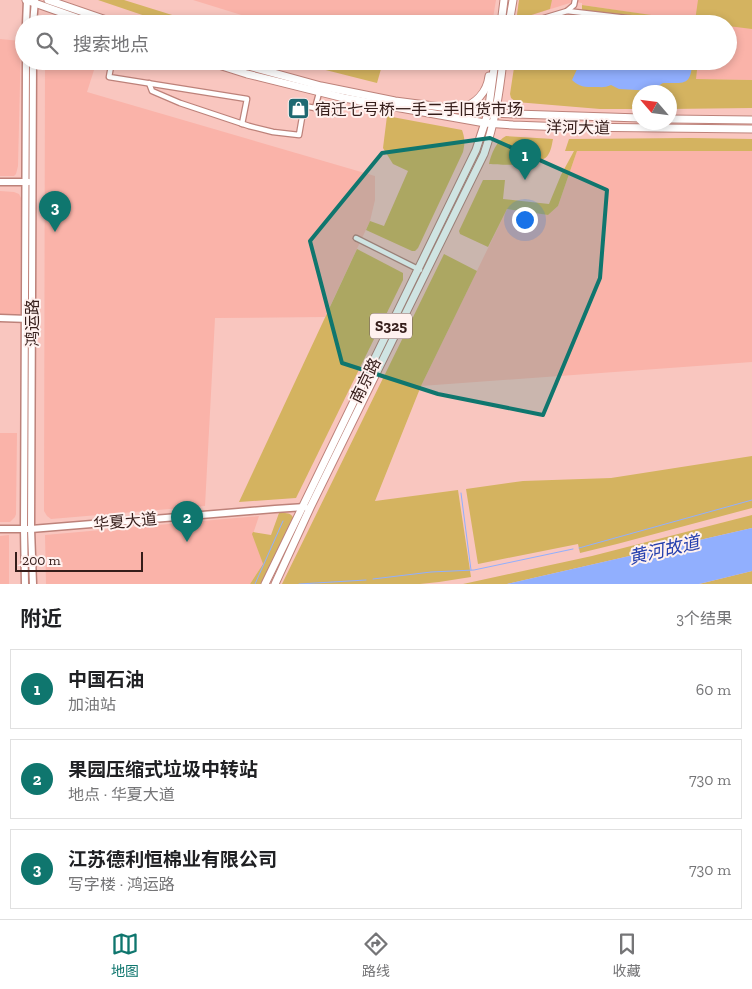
<!DOCTYPE html>
<html lang="zh">
<head>
<meta charset="utf-8">
<style>
	:root { --surface:#fff; --page:#f6f6f6; --text:#202124; --muted:#757577; --line:#e0e0e0; --accent:#0f766e }
	body { margin:0; font-family:"Zilla Slab","Noto Sans SC",serif; background:var(--page); color:var(--text) }
	.compass { position:absolute; left:632px; top:85px; width:45px; height:45px; border-radius:50%; background:var(--surface); box-shadow:0 2px 8px #0003; rotate:298deg }
	.scale { position:absolute; left:15px; bottom:12px; width:128px; box-sizing:border-box; padding-left:5px; border:2px solid #351d1a; border-top:0; font-size:14px; line-height:18px; white-space:nowrap; color:#351d1a; -webkit-text-stroke:4px #fff1ef; paint-order:stroke }
	.you { position:absolute; left:524px; top:219px; width:18px; height:18px; margin:-12px; border:4px solid #fff; border-radius:50%; background:#1a73e8; box-shadow:0 0 0 8px #1a73e833 }
	.badge { display:grid; place-items:center; width:32px; height:32px; border-radius:50%; background:var(--accent); color:#fff; font-size:16px; font-weight:700 }
	.pin { position:absolute; translate:-50% -41px; filter:drop-shadow(0 1px 2px #0008) }
	.pin::after { content:''; position:absolute; top:26px; width:18px; height:15px; background:inherit; clip-path:polygon(0 0,100% 0,50% 100%) }
	.list { margin:0; padding:0; list-style:none }
	h2 { display:flex; justify-content:space-between; align-items:center; height:65px; margin:0; padding:0 20px; font-size:21px }
	h2 small { font-size:16px; font-weight:400; color:var(--muted) }
	.list li { display:grid; grid-template-columns:32px 1fr auto; gap:15px; align-items:center; box-sizing:border-box; height:80px; margin:0 10px 10px; padding:0 10px; border:1px solid var(--line); border-radius:0px }
	.list b { display:block; font-size:19px; white-space:nowrap }
	.list p { margin:0; font-size:16px; white-space:nowrap; color:var(--muted) }
	.list em { font-size:16px; font-style:normal; color:var(--muted) }
	.icon { flex:none; width:28px; height:28px; fill:none; stroke:currentColor; stroke-width:2; stroke-linecap:round; stroke-linejoin:round }
	.map { position:relative; flex:none; width:752px; height:584px; overflow:hidden }
	.search { position:absolute; background:var(--surface); box-shadow:0 2px 8px #0003; left:15px; right:15px; top:15px; height:55px; display:flex; align-items:center; gap:12px; box-sizing:border-box; padding:0 18px; border-radius:28px; color:var(--muted); font-size:19px }
	.sheet { height:335px; background:var(--surface) }
	nav { display:flex; justify-content:space-around; align-items:center; box-sizing:border-box; height:70px; border-top:1px solid var(--line); background:var(--surface); font-size:14px; color:var(--muted) }
	nav a { display:grid; justify-items:center; gap:2px }
	nav .on { color:var(--accent) }
	.map>svg:first-child { display:block }
	.built { fill:#fab3a9 }
	.green { fill:#d4b360 }
	.water { fill:#91affe }
	.lines { fill:none; stroke-linecap:round; stroke-linejoin:round }
	.stream { stroke:#91affe; stroke-width:1 }
	.street-casing { stroke:#bd827a; stroke-width:7 }
	.secondary-casing { stroke:#bd827a; stroke-width:9 }
	.primary-casing { stroke:#bd827a; stroke-width:9 }
	.street { stroke:#fff; stroke-width:4.5 }
	.secondary { stroke:#fff; stroke-width:6 }
	.primary { stroke:#fff; stroke-width:7 }
	.marked { fill:#0f766e; fill-opacity:0.2; stroke:#0f766e; stroke-width:4; stroke-linejoin:round }
	.labels { text-anchor:middle; stroke-width:4; stroke-linejoin:round; paint-order:stroke }
	.shield { fill:#fff1ef; stroke:#725d5a; stroke-width:1 }
	.shield-label { font-size:15px; font-weight:bold; fill:#351d1a }
	.poi-label { font-size:16px; fill:#351d1a; stroke:#fff1ef; text-anchor:start }
	.street-label { font-size:16px; fill:#351d1a; stroke:#fff1ef }
	.water-label { font-size:18px; font-style:italic; fill:#2640ae; stroke:#fff1ef }
</style>
</head>
<body>
<div class="map">
<svg width="752" height="584" viewBox="0 0 752 584">
	<rect width="100%" height="100%" fill="#f9c6bf"/>
	<g class="built">
		<path d="M193,0H496L492,24H271Z"/>
		<path d="M519,0H752V80L695,79L698,61H728V24H704V23L582,5V3L573,2L522,18L517,15Z"/>
		<path d="M0,39L21,41L18,166L16,174L14,176H0Z"/>
		<path d="M45,61H70L94,70L87,92L375,176V200L370,221L325,317L215,318L205,506L51,519L47,516L44,511Z"/>
		<path d="M577,151H752V362L421,386L507,209L548,215L558,206Z"/>
		<path d="M0,191L14,192L19,194L21,198L20,314H0Z"/>
		<path d="M0,433H17L16,514L15,517L10,522H0Z"/>
		<path d="M259,516L253,534L263,564L250,584H46L45,535Z"/>
		<path d="M9,535V584H0V536Z"/>
	</g>
	<g class="green">
		<path d="M98,0H124L201,24H169Z"/>
		<path d="M519,0H552L550,9L522,18L517,15Z"/>
		<path d="M698,0H752V29L728,26V24H712L695,21Z"/>
		<path d="M582,5L686,20L584,11L582,10Z"/>
		<path d="M568,15H570L661,24H538Z"/>
		<path d="M290,61H348L381,69L377,83Z"/>
		<path d="M515,61H698L696,79L752,80V108L670,109V92H640L639,109H600L516,102L511,98L510,94Z"/>
		<path d="M387,116L462,130C465,138 465,144 463,152L418,248L415,251H412L366,230L370,221L384,226L408,171L393,164L383,148Z"/>
		<path d="M506,136L553,139C552,144 551,151 548,155C541,167 502,165 489,164C491,154 497,140 506,136Z"/>
		<path d="M690,138L752,139V151H577L558,206L548,215L507,209L488,247L460,234L459,231L483,180H505L503,199L549,204L561,175L574,151H565L569,139Z"/>
		<path d="M357,249L403,273V280L296,498L239,502Z"/>
		<path d="M444,254L477,271L421,386L375,501L458,490L471,577L439,582L420,584H282Z"/>
		<path d="M752,456V508L617,544L580,553L578,544L478,564L466,489L523,481L611,478Z"/>
		<path d="M279,513C286,513 292,512 294,520L263,584H250L263,564L252,534L253,532L271,535Z"/>
		<path d="M752,515V528L507,584H463L592,556Z"/>
		<path d="M752,571V584H699Z"/>
	</g>
	<g class="water">
		<path d="M579,61H693C690,78 691,84 672,83C671,83 664,83 663,83C660,84 657,88 654,91L619,89L611,85C605,88 601,87 595,87C585,87 579,87 572,80L578,67Z"/>
		<path d="M752,528V571L699,584H507Z"/>
	</g>
	<g class="lines">
		<g class="stream">
			<path d="M461,493L471,570"/>
			<path d="M579,548L752,500"/>
			<path d="M373,579L431,572L474,570L573,549"/>
			<path d="M255,584L283,521"/>
			<path d="M299,584L366,580"/>
		</g>
		<defs>
			<g id="street">
				<path d="M567,11L679,24"/>
				<path d="M524,24L567,11L574,5L575,0"/>
				<path d="M112,61L109,77L247,99L242,124"/>
				<path d="M149,83L152,91L180,103L249,126L273,132L299,135L304,106L315,108L319,93"/>
				<path d="M356,238L420,270"/>
			</g>
			<g id="secondary">
				<path d="M26,24L27,0"/>
				<path d="M33,24L35,0"/>
				<path d="M0,182H29"/>
				<path d="M0,318L29,319"/>
				<path d="M0,529H31L275,509L305,507"/>
				<path d="M25,584L24,529L26,61"/>
				<path d="M33,584L31,529L33,61"/>
			</g>
			<g id="primary">
				<path d="M26,0L94,24"/>
				<path d="M48,0L118,24"/>
				<path d="M501,24L504,0"/>
				<path d="M509,24L513,0"/>
				<path d="M206,61L247,74L344,98L485,123L513,125L566,127L752,129"/>
				<path d="M230,61L321,86L395,101L488,113L640,118"/>
				<path d="M460,109C475,104 487,93 489,76"/>
				<path d="M670,119L752,120"/>
				<path d="M265,584L476,150L488,113L495,61"/>
				<path d="M275,584L310,508L484,154C495,122 499,95 503,61"/>
			</g>
		</defs>
		<use href="#street" class="street-casing"/>
		<use href="#secondary" class="secondary-casing"/>
		<use href="#primary" class="primary-casing"/>
		<use href="#street" class="street"/>
		<use href="#secondary" class="secondary"/>
		<use href="#primary" class="primary"/>
	</g>
	<path class="marked" d="M490,138L607,190L600,278L543,415L438,394L342,363L310,241L382,153Z"/>
	<defs>
		<symbol id="shop-square" viewBox="-11 -11 22 22"><rect x="-9" y="-9" width="18" height="18" rx="4" fill="#1e6972" stroke="#fff1ef"/><path d="M-5-2.5h2.3a2.7 3.5 0 0 1 5.4 0H5L5.5 6h-11ZM-1.5-2.5h3a1.5 2.3 0 0 0-3 0Z" fill="#fff"/></symbol>
	</defs>
	<g fill-rule="evenodd">
		<use href="#shop-square" x="286" y="96" width="25" height="25"/>
	</g>
	<g class="labels">
		<rect class="shield" x="370" y="313.5" width="42" height="25" rx="4"/>
		<g class="shield-label">
			<text x="391" y="331">S325</text>
		</g>
		<g class="poi-label">
			<text x="315" y="115">宿迁七号桥一手二手旧货市场</text>
		</g>
		<g class="street-label">
			<text transform="translate(578 127) rotate(1)" y="6">洋河大道</text>
			<text transform="translate(32 323) rotate(-90)" y="6">鸿运路</text>
			<text transform="translate(365 380) rotate(-64)" y="6">南京路</text>
			<text transform="translate(125 521) rotate(-5)" y="6">华夏大道</text>
		</g>
		<g class="water-label">
			<text transform="translate(664 550) rotate(-13)" y="6">黄河故道</text>
		</g>
	</g>
</svg>
<svg class="compass" viewBox="-18 -18 36 36"><path d="M0-13l5 13h-10z" fill="#e53935"/><path d="M0 13l5-13h-10z" fill="#757577"/></svg>
<div class="scale">200 m</div>
<div class="you"></div>
<div class="pin badge" style="left:525px;top:180px">1</div>
<div class="pin badge" style="left:187px;top:542px">2</div>
<div class="pin badge" style="left:55px;top:232px">3</div>
<div class="search"><svg class="icon" aria-label="search" viewBox="0 0 24 24"><circle cx="10" cy="10" r="6"/><path d="M15 15l6 6"/></svg>搜索地点</div>
</div>
<section class="sheet">
<h2>附近<small>3个结果</small></h2>
<ul class="list">
<li><span class="badge">1</span><div><b>中国石油</b><p>加油站</p></div><em>60 m</em></li>
<li><span class="badge">2</span><div><b>果园压缩式垃圾中转站</b><p>地点 · 华夏大道</p></div><em>730 m</em></li>
<li><span class="badge">3</span><div><b>江苏德利恒棉业有限公司</b><p>写字楼 · 鸿运路</p></div><em>730 m</em></li>
</ul>
</section>
<nav>
<a class="on"><svg class="icon" aria-label="map" viewBox="0 0 24 24"><path d="M3 6l6-2 6 2 6-2v14l-6 2-6-2-6 2zM9 4v14M15 6v14"/></svg>地图</a>
<a><svg class="icon" aria-label="directions" viewBox="0 0 24 24"><path d="M12 3l9 9-9 9-9-9zM9 14v-3h6M13 9l2 2-2 2"/></svg>路线</a>
<a><svg class="icon" aria-label="saved" viewBox="0 0 24 24"><path d="M7 4h10v16l-5-4-5 4z"/></svg>收藏</a>
</nav>
</body>
</html>
